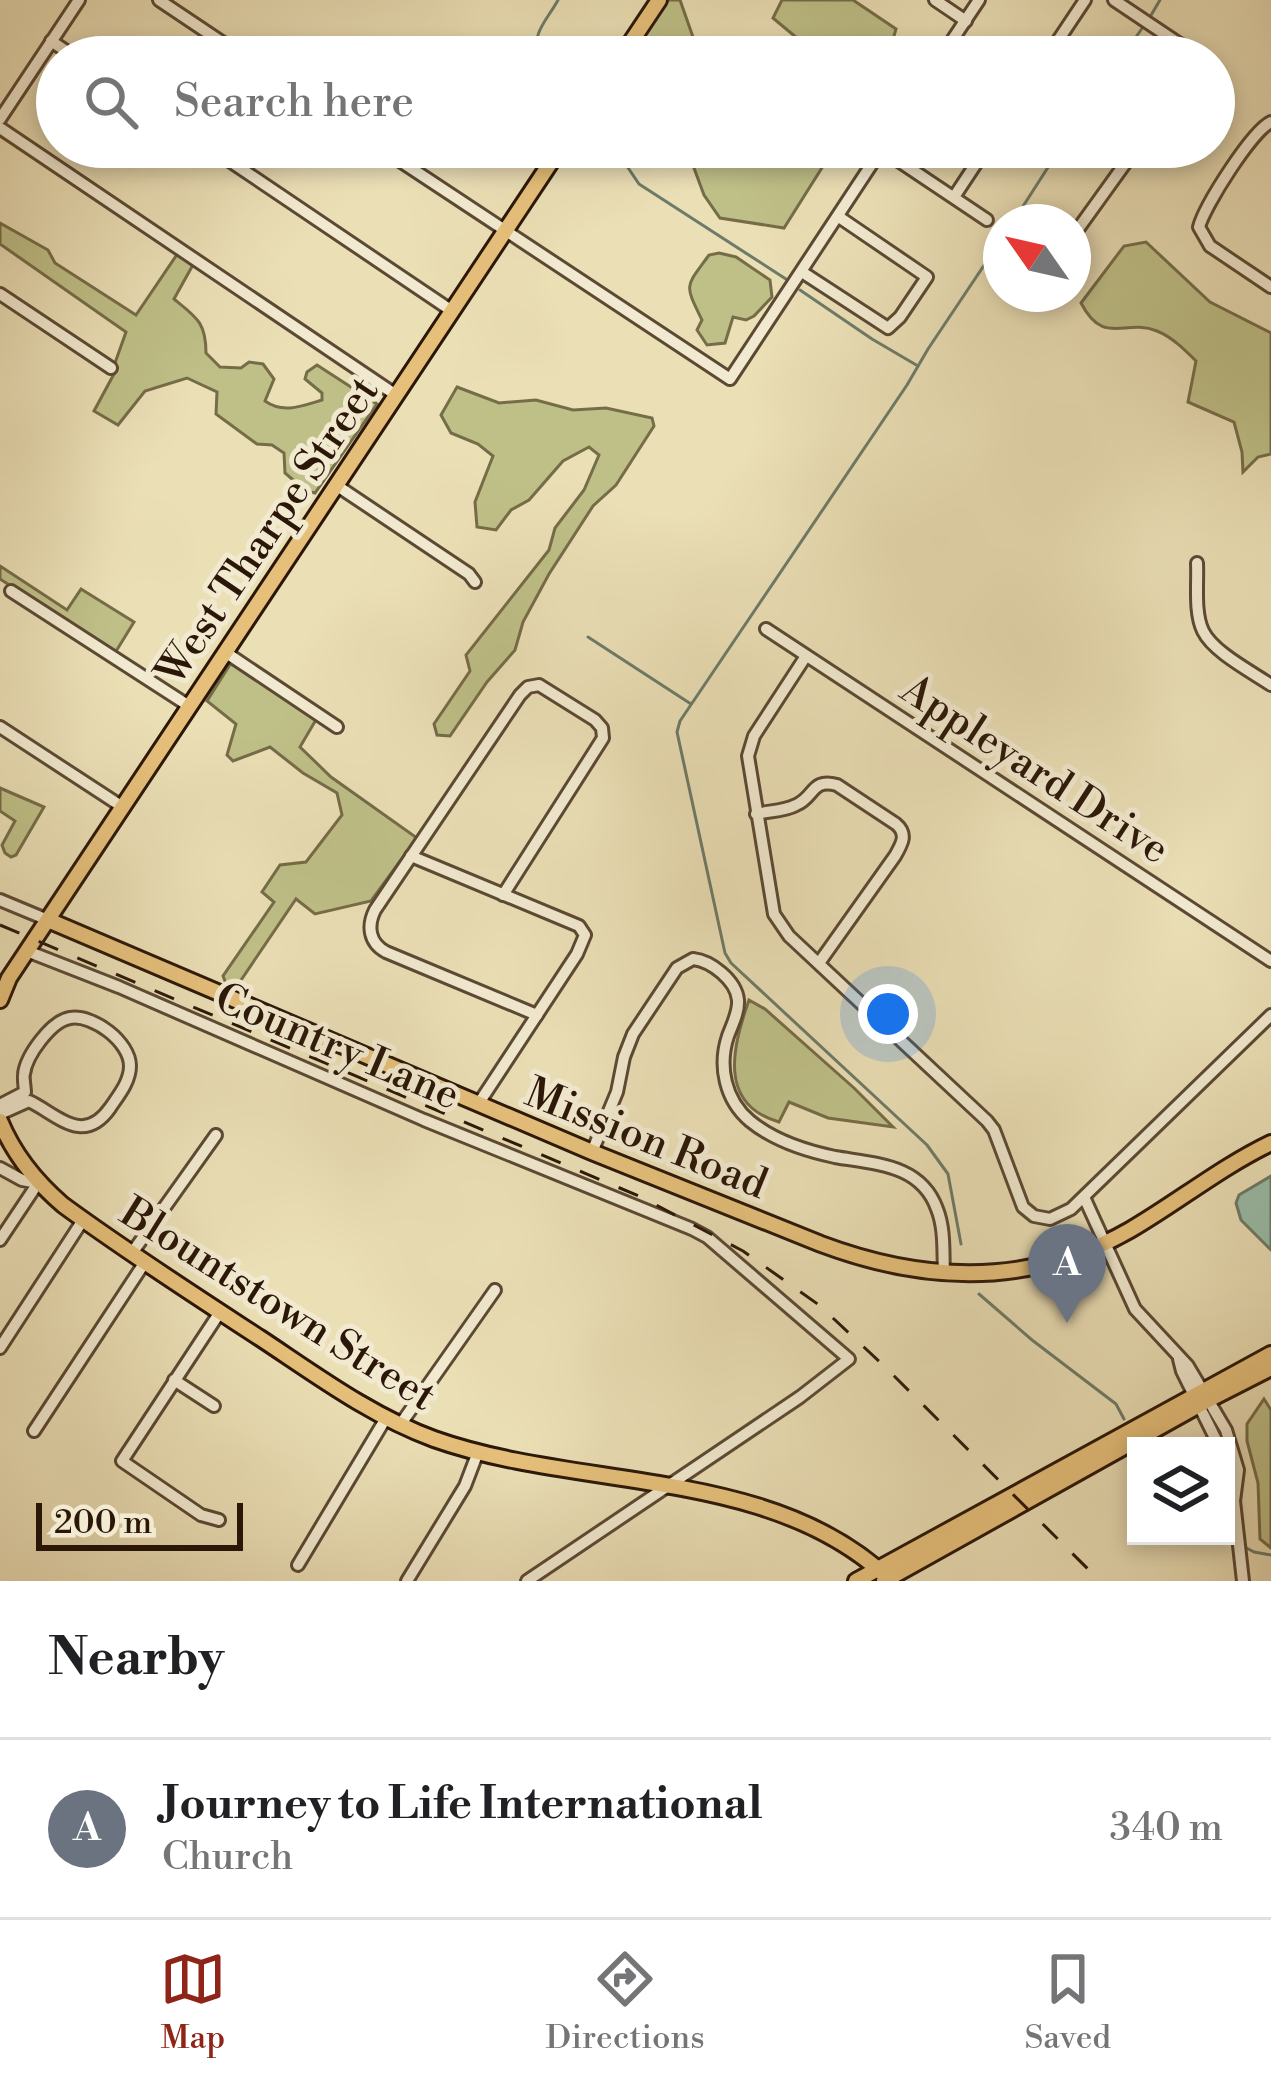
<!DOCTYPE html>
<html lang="en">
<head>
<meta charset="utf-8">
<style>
	:root { --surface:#fff; --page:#f6f6f6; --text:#202124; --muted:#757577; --line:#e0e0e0; --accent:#8f2418 }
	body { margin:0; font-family:"Libre Bodoni",serif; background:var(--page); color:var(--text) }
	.controls { position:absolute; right:36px; bottom:36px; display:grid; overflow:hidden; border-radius:0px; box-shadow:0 6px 18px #0003 }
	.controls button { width:108px; height:108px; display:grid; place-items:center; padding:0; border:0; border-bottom:3px solid var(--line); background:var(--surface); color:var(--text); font:60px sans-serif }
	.compass { position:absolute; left:983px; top:204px; width:108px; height:108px; border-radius:50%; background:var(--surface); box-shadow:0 6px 18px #0003; rotate:304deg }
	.scale { position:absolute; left:36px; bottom:30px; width:207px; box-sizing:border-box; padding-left:12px; border:6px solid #2b1708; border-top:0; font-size:33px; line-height:42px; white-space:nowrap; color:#2b1708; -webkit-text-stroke:9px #f2ead0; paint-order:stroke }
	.you { position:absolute; left:888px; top:1014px; width:42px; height:42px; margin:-30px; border:9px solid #fff; border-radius:50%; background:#1a73e8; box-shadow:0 0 0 18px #1a73e833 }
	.badge { display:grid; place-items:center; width:78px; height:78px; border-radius:50%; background:var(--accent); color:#fff; font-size:39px; font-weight:700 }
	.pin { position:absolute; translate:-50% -99px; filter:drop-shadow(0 3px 6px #0008) }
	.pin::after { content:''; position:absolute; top:63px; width:42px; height:36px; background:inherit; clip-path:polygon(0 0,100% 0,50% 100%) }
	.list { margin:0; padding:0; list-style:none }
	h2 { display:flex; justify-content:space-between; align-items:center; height:156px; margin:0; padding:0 48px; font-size:51px }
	h2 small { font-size:39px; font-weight:400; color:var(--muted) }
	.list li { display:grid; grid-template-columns:78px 1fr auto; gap:36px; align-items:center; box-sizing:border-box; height:180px; padding:0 48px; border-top:3px solid var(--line) }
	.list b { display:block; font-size:45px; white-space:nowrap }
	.list p { margin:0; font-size:39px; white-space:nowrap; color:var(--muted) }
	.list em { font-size:39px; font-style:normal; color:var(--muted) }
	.icon { flex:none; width:66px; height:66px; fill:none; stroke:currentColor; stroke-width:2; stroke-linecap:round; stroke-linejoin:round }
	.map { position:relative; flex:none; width:1271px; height:1581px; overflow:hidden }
	.search { position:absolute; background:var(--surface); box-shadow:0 6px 18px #0003; left:36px; right:36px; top:36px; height:132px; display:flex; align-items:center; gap:30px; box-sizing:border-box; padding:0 42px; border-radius:66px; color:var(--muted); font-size:45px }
	.sheet { height:336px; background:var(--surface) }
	nav { display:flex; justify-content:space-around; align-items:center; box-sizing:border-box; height:168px; border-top:3px solid var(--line); background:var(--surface); font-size:33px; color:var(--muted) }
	nav a { display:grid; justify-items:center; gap:6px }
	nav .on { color:var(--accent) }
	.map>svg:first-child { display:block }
</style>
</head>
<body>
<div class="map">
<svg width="1271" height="1581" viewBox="0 0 1271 1581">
	<rect width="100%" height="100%" fill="#ebdfb6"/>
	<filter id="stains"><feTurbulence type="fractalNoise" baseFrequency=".00167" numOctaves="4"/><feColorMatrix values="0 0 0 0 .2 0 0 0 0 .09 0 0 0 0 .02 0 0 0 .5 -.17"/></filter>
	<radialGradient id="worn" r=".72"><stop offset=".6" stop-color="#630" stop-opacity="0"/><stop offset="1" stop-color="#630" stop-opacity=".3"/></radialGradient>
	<g fill="#bfc088" stroke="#756c48" stroke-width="3">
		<polygon points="665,0 680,0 693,37 679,49 660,42 644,57 627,57"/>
		<polygon points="782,0 853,0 896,29 888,57 827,57 819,53 816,57 799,57 803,43 773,18"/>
		<polygon points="674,147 835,147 784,228 720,218 704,195 691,160"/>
		<path d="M 0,223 L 48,250 L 55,263 L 136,315 L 178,253 L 194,263 L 174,299 C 196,317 206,322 206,353 L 220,367 L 241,368 L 249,362 L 263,364 L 274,379 L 265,401 C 283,414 302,406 322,400 L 322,393 L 305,379 L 307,372 L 317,365 L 377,404 L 315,493 L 306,491 L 285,473 L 284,453 L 272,445 L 257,444 L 216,414 L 217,392 L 187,378 L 145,391 L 118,425 L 94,411 L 115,372 L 115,363 L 126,332 L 0,244 Z"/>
		<path d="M 1146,242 L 1210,302 L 1271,333 L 1271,454 L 1258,457 L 1243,472 L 1242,452 L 1234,422 L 1188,402 L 1196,361 C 1185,350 1172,337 1157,331 C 1124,318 1104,347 1081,303 L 1124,246 Z"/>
		<path d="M 719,253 L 736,257 L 770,280 L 772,297 L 754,316 L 746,320 L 733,317 L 725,343 L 707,345 L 697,330 L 702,320 C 684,283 685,288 709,255 Z"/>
		<polygon points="457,387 499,403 536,400 573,410 606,408 652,418 654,426 616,485 593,506 549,574 523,622 515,650 487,682 450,736 437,735 434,724 470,671 466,655 549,550 555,528 584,490 599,455 589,447 563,461 529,500 511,510 496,530 477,527 475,502 493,456 478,444 451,433 441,415"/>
		<polygon points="0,566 67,610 81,589 134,622 115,653 0,579"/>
		<polygon points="231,663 317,718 300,747 331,777 417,838 371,901 315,914 296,899 237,986 227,986 223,976 274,902 262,892 280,865 306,862 342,815 337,793 303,773 270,747 233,761 227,755 236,724 207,701"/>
		<polygon points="0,788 44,807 16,855 11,857 5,853 2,845 15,821 0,811"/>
		<path d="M 749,1000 L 765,1009 L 854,1088 L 893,1127 L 828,1118 L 789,1102 L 779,1122 C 717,1104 733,1046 749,1000 Z"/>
		<polygon points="1264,1399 1271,1410 1271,1548 1260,1539 1258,1483 1247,1441 1247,1424"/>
	</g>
	<polygon fill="#99bda8" stroke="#6d7b68" stroke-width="3" points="1271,1176 1271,1250 1241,1220 1236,1203 1239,1195"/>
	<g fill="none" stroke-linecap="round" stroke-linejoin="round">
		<g stroke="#6d7b68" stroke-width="3">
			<polyline points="1150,17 1160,0"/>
			<path d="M 540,57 C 529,35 548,19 558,0"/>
			<polyline points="1122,57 1143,27"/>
			<polyline points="614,147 639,184 789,281"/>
			<polyline points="1013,222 1061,147"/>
			<polyline points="800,290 872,339 918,366"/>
			<polyline points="588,637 691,704"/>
			<polyline points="961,1244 948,1174 927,1145 731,963 725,953 677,732 680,721 907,385 928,349 1001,240"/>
			<polyline points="979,1294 1032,1340 1116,1404 1124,1419"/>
			<polyline points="1241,1545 1254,1552 1271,1555"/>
		</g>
		<g stroke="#5b4934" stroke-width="16">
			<g id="minor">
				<polyline points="159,0 244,57"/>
				<polyline points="935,0 966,21"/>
				<polyline points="1114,0 1187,49 1193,57"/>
				<polyline points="51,41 75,57"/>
				<polyline points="941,57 979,0"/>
				<polyline points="1047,57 1085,0"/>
				<polyline points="0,119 79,0"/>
				<path d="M 1271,122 C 1252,131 1205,205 1199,227 L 1210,246 L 1271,287"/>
				<polyline points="0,128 396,395"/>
				<polyline points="209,147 452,311"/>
				<polyline points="379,147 730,379 883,147"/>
				<polyline points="881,149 987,220"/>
				<polyline points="954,197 987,147"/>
				<polyline points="1073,236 1137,147"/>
				<polyline points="802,272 888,328 900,317 927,277 839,217"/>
				<polyline points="0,294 111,368"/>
				<polyline points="1028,302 1033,294"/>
				<polyline points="336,485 469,574 475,582"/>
				<path d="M 1197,563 C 1198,583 1194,613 1203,631 C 1213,652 1252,672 1271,685"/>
				<polyline points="11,591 189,706"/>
				<polyline points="766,629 1271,961"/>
				<polyline points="225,652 337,727"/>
				<polyline points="806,656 754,736 748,756 774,914 789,936 987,1121 994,1130 1023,1207 1034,1216 1050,1219 1071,1209 1271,1015"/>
				<polyline points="0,727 121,806"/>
				<path d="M 756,814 C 768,811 785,811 796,805 C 815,797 811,778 837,785 L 896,824 C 908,834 902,844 895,856 L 819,963"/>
				<polyline points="411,856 579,926 585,935 577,954 479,1103"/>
				<path d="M 503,895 L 603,738 L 602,728 L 595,720 L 539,685 L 528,687 L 520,695 L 375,910 C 367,926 369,943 386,952 L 537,1015"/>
				<polyline points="0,900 48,920"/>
				<polyline points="27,951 119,987 424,1120 692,1229 707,1237 849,1359 800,1397 527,1581"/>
				<path d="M 0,1105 L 25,1092 C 25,1090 23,1076 24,1074 C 26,1056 51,1021 70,1018 C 93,1014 130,1042 130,1066 C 130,1082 118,1096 110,1108 C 83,1146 58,1115 29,1101 L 0,1114"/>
				<path d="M 592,1152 L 617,1092 L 624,1057 L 633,1034 L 677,968 L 693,959 C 711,961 736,980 738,1000 C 739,1012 732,1025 728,1036 C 718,1066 725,1100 750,1121 C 773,1140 806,1151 835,1157 C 875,1164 921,1164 937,1209 C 945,1229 943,1252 944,1274"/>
				<polyline points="0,1168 22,1180 38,1183 0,1240"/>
				<polyline points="1084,1197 1135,1309 1188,1366 1226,1430 1238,1470 1234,1501"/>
				<polyline points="132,1253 216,1135"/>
				<polyline points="0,1348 83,1220"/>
				<polyline points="1179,1359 1182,1371 1219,1446"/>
				<polyline points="174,1380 214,1406"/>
				<polyline points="400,1425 495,1290"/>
				<polyline points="34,1431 145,1262"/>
				<polyline points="1226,1465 1234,1501 1243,1581"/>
				<polyline points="219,1520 201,1515 122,1461 220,1312"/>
				<polyline points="298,1565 386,1418"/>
				<polyline points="407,1581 465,1486 478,1452"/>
			</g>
		</g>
		<g stroke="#2b1708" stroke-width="20">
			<g id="major">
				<polyline points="621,57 659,0"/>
				<path d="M 48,920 L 592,1152 L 821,1244 C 925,1283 1031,1287 1130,1230 C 1178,1202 1221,1167 1271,1143"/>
				<polyline points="0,1000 9,978 561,147"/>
				<path d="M 0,1121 C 14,1155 35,1181 63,1205 C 127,1252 194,1295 260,1338 C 316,1375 371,1416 434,1439 C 580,1491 773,1466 891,1581"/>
				<polyline points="856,1581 1271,1354"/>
				<polyline points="884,1581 1210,1399 1271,1368"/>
			</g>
		</g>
		<use href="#minor" stroke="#f2ead0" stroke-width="10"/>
		<use href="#major" stroke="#e6c07b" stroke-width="14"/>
		<polyline stroke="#2b1708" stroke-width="3" stroke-dasharray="21 21" stroke-linecap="butt" points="0,925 641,1197 743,1251 819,1305 882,1364 1100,1581"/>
	</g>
	<g text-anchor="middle" stroke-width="10" stroke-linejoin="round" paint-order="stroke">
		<g font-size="42" fill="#2b1708" stroke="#f2ead0">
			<text transform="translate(266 530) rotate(-56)" y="15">West Tharpe Street</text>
			<text transform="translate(1036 768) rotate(33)" y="15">Appleyard Drive</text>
			<text transform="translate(338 1045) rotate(23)" y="15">Country Lane</text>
			<text transform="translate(647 1137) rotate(22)" y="15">Mission Road</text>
			<text transform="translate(279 1303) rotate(32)" y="15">Blountstown Street</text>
		</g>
	</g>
	<rect width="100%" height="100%" filter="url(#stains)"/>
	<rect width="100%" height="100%" fill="url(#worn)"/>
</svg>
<div class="controls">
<button><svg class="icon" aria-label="layers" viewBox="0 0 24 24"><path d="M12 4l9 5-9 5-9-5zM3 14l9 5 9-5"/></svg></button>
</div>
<svg class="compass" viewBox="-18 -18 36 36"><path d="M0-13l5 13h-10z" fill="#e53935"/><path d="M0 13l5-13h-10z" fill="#757577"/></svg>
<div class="scale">200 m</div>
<div class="you"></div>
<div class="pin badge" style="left:1067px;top:1323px;background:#6b7280">A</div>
<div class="search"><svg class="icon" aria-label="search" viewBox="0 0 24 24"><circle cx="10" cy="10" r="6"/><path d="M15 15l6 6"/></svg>Search here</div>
</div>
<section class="sheet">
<h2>Nearby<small></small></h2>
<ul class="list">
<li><span class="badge" style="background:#6b7280">A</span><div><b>Journey to Life International</b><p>Church</p></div><em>340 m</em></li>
</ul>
</section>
<nav>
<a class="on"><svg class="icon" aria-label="map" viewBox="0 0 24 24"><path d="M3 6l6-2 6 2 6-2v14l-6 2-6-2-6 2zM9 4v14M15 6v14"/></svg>Map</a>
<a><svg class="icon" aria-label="directions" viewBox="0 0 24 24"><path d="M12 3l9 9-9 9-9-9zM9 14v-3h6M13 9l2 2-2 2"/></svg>Directions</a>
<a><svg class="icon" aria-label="saved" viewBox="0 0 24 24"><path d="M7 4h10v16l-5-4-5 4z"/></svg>Saved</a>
</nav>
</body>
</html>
